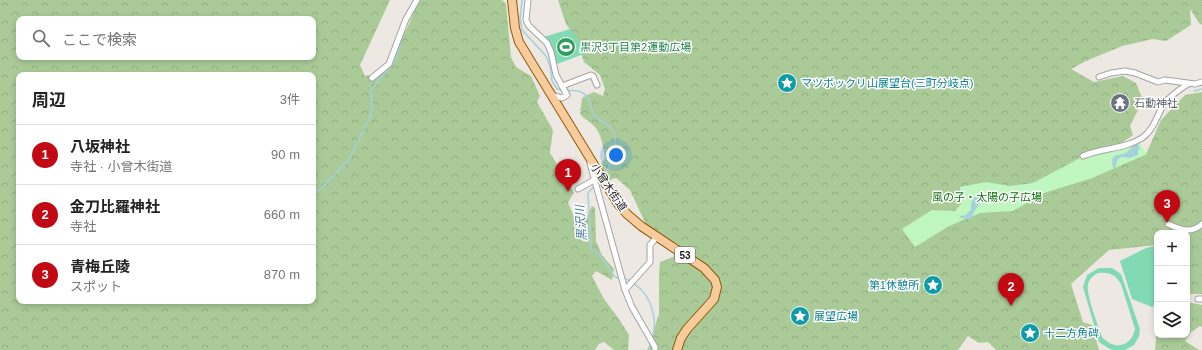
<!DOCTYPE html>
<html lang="ja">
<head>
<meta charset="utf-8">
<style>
	:root { --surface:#fff; --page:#f6f6f6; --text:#222; --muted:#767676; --line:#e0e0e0; --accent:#c10813 }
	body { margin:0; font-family:Arial,"Noto Sans JP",sans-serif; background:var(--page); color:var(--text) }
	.controls { position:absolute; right:12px; bottom:12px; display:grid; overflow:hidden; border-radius:8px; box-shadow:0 2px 6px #0003 }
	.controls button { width:36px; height:36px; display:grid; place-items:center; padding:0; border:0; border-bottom:1px solid var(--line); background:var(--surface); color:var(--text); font:20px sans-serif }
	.you { position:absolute; left:616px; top:155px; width:14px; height:14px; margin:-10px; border:3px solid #fff; border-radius:50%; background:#1a73e8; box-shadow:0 0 0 6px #1a73e833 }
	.badge { display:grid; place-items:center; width:26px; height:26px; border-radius:50%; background:var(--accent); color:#fff; font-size:13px; font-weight:700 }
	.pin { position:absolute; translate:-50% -33px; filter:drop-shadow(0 1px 2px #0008) }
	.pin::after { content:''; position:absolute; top:21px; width:14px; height:12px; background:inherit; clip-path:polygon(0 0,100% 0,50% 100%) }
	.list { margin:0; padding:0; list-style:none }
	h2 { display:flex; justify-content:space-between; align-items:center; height:52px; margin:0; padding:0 16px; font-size:17px }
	h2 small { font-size:13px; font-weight:400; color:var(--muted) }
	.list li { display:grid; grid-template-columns:26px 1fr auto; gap:12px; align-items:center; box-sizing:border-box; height:60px; padding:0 16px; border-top:1px solid var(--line) }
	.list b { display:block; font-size:15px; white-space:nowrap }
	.list p { margin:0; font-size:13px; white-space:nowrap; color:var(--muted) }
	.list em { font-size:13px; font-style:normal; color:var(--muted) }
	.icon { flex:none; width:22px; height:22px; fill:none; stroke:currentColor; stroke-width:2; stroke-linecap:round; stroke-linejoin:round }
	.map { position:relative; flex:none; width:1202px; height:350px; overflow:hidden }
	.search { position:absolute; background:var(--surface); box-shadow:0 2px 6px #0003; left:16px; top:16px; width:300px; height:44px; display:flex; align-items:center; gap:10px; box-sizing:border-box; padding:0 14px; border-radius:8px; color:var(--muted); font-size:15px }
	.panel { position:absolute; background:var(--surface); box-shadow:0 2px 6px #0003; left:16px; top:72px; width:300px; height:232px; border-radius:8px }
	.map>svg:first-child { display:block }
</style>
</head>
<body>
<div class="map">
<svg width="1202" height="350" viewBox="0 0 1202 350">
	<defs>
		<pattern id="forest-crowns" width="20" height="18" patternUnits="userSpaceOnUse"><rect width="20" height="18" fill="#aacb98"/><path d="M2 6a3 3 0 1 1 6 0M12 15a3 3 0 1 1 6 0" fill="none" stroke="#92ae82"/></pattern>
	</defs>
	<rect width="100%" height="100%" fill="#ede9e2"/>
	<g fill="url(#forest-crowns)" fill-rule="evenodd">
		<path d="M 0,0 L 390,0 L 360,65 L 365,76 L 383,73 L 408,26 L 419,0 L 502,0 L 506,4 L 511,57 L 516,67 L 531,76 L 540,96 L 537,102 L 553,130 L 550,153 L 574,192 L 568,203 L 577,223 L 586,218 L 592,206 L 595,208 L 596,241 L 602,255 L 614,269 L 612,280 L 596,271 L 592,276 L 604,299 L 619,319 L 629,335 L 628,350 L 614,350 L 604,342 L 599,344 L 595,350 L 0,350 ZM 19,19 L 313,19 L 313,57 L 19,57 ZM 19,75 L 313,75 L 313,301 L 19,301 Z"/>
		<path d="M 558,0 L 1202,0 L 1202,25 L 1199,23 L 1190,9 L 1191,25 L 1166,41 L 1153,39 L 1122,46 L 1086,61 L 1071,69 L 1094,82 L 1123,76 L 1136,83 L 1143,100 L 1130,126 L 1133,135 L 1115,148 L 1042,189 L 1092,178 L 1147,152 L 1161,120 L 1185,95 L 1202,92 L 1202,294 L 1189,294 L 1187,290 L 1187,233 L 1157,233 L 1157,245 L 1109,250 L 1071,284 L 1083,322 L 1092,325 L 1099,350 L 996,350 L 988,342 L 979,343 L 968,336 L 958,350 L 647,350 L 653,342 L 653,332 L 659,314 L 659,273 L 660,262 L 673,257 L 679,245 L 648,229 L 630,190 L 616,178 L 607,181 L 599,167 L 605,158 C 603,147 602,135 595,127 C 591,122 584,119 580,114 L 582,98 L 594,92 L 603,96 L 605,89 L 600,75 L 584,62 L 575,36 L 566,24 Z"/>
		<polygon points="1187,302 1202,305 1202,327 1200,326 1191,332 1185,341 1199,350 1155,350 1157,328 1157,335 1187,335"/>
	</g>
	<polygon fill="#c0f7c1" points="1136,137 1147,154 1092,178 1044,193 1013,211 980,213 949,226 915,247 902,229 932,210 955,211 961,204 960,187 986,182 1010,186 1033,183 1080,158 1115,149"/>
	<g fill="#82dab3" fill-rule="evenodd">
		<polygon points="570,29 578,39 584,54 557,64 553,51 544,37"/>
		<polygon points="1155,246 1157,248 1157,303 1152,307 1132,299 1120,261 1146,248"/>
		<path d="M 1099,268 L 1112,268 L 1121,274 L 1140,329 L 1139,336 L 1134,345 L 1125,350 L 1113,350 L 1108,348 L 1099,342 L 1083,287 L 1087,275 ZM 1098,273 C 1109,272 1115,274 1121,284 L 1135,329 C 1131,348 1113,350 1102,337 C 1098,325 1086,295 1088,284 C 1089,279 1094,275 1098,273 Z"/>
	</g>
	<g fill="#a4d1da">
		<polygon points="1138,144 1140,149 1138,150 1138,155 1130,158 1121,157 1118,159 1115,168 1113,169 1112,160 1114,156 1126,153 1134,145"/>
		<path d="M 976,195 L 984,195 L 984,200 L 980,202 C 978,207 973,212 971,219 L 960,218 L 960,216 L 966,215 L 971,209 L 971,203 Z"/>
	</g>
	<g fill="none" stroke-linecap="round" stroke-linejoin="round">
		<g stroke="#a4d1da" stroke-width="1.5">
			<polyline points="522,0 520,19 522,30 546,56 550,66 552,81 557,89 562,90"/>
			<polyline points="406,25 414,10"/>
			<path d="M 566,90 C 571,91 577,90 581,92 C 590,95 590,109 595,116 C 600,121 605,122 610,127 C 622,136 610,166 604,177"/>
			<polyline points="1194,91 1202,89"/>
			<polyline points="600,180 588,193 591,249 600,255 614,276 620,279"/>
			<polyline points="313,196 348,161 370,117 372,105 371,90 395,61 404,32"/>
			<path d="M 624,279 C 630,279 633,283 637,286 C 652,297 658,322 652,339"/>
			<polyline points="648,350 651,342"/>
		</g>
		<g stroke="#a3a3a3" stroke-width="7">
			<g id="minor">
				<polyline points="528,0 526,20 529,26 547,43 551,52 556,75 567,95 562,98 551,95"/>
				<polyline points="1099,77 1111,73 1125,71 1135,73 1158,82 1165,80 1195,84 1202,82"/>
				<polyline points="372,78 389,64 406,19 417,0"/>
				<polyline points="562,86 591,75 593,76 597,85"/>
				<path d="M 1083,156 C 1102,148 1125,149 1142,138 C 1154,130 1157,115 1164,104 C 1170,96 1180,89 1188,84"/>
				<polyline points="590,163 625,290 632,307 655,347 655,350"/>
				<polyline points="578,189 594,180"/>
				<path d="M 1168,224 C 1181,230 1191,234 1202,224"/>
				<polyline points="625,290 650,262 650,245 657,237"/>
				<polyline points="1198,299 1202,299"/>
			</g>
		</g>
		<g stroke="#8f5906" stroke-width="10">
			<polyline id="primary" points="512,0 515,28 519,42 618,204 627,214 641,226 704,268 715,280 717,287 714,299 687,329 681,338 677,350"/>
		</g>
		<use href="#minor" stroke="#fff" stroke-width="5"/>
		<use href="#primary" stroke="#f8cb9d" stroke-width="8"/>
	</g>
	<defs>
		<g id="stadium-disc" transform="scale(1)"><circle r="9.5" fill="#2e9e5b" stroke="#fff"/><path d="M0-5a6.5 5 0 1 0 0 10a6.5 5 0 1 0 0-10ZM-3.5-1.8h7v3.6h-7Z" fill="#fff"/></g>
		<g id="sight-disc" transform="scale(1)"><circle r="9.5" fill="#0f9aa8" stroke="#fff"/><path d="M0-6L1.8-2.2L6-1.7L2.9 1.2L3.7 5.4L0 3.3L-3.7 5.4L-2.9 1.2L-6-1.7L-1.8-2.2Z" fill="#fff"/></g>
		<g id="temple-disc" transform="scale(1)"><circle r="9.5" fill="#6b7280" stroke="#fff"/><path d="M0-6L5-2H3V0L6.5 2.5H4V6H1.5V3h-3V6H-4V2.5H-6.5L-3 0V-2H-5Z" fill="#fff"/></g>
	</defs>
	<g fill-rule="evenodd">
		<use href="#stadium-disc" x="566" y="47"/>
		<use href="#sight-disc" x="787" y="83"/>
		<use href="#temple-disc" x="1120" y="103"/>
		<use href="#sight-disc" x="933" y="285"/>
		<use href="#sight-disc" x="800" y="316"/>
		<use href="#sight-disc" x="1030" y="333"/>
	</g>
	<g text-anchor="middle" stroke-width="3" stroke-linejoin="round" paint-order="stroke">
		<rect fill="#fff" stroke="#606060" stroke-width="1" x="675" y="247" width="20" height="16" rx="3"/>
		<g font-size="10" font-weight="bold" fill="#1c1c1c">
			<text x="685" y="259">53</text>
		</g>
		<g font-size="11" fill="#27864d" stroke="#fff" text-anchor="start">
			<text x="580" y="51">黒沢3丁目第2運動広場</text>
		</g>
		<g font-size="11" fill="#0d838f" stroke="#fff" text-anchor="start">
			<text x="801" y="87">マツボックリ山展望台(三町分岐点)</text>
			<text x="919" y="289" text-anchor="end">第1休憩所</text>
			<text x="814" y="320">展望広場</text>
			<text x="1044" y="337">十二方角碑</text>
		</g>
		<g font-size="11" fill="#5b616d" stroke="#fff" text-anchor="start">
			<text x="1134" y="107">石動神社</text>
		</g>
		<g font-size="11" fill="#1c1c1c" stroke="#fff">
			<text transform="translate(609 187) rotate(56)" y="4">小曾木街道</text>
		</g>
		<g font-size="11" fill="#0f7512" stroke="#fff">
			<text x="987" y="201">風の子・太陽の子広場</text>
		</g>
		<g font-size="12" font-style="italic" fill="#4a7aa0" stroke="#fff">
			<text transform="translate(581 223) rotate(-94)" y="4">黒沢川</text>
		</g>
	</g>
</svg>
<div class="controls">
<button>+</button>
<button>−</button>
<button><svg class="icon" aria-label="layers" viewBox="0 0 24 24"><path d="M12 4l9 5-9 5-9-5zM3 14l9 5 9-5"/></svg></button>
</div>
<div class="you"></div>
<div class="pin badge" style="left:568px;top:192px">1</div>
<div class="pin badge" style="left:1011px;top:306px">2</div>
<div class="pin badge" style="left:1167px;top:223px">3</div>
<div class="search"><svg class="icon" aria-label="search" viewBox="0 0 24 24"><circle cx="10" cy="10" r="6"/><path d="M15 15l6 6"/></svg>ここで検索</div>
<section class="panel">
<h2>周辺<small>3件</small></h2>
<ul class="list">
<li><span class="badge">1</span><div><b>八坂神社</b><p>寺社 · 小曾木街道</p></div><em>90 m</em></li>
<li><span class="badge">2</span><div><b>金刀比羅神社</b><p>寺社</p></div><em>660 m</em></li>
<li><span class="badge">3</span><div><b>青梅丘陵</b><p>スポット</p></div><em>870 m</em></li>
</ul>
</section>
</div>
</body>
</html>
